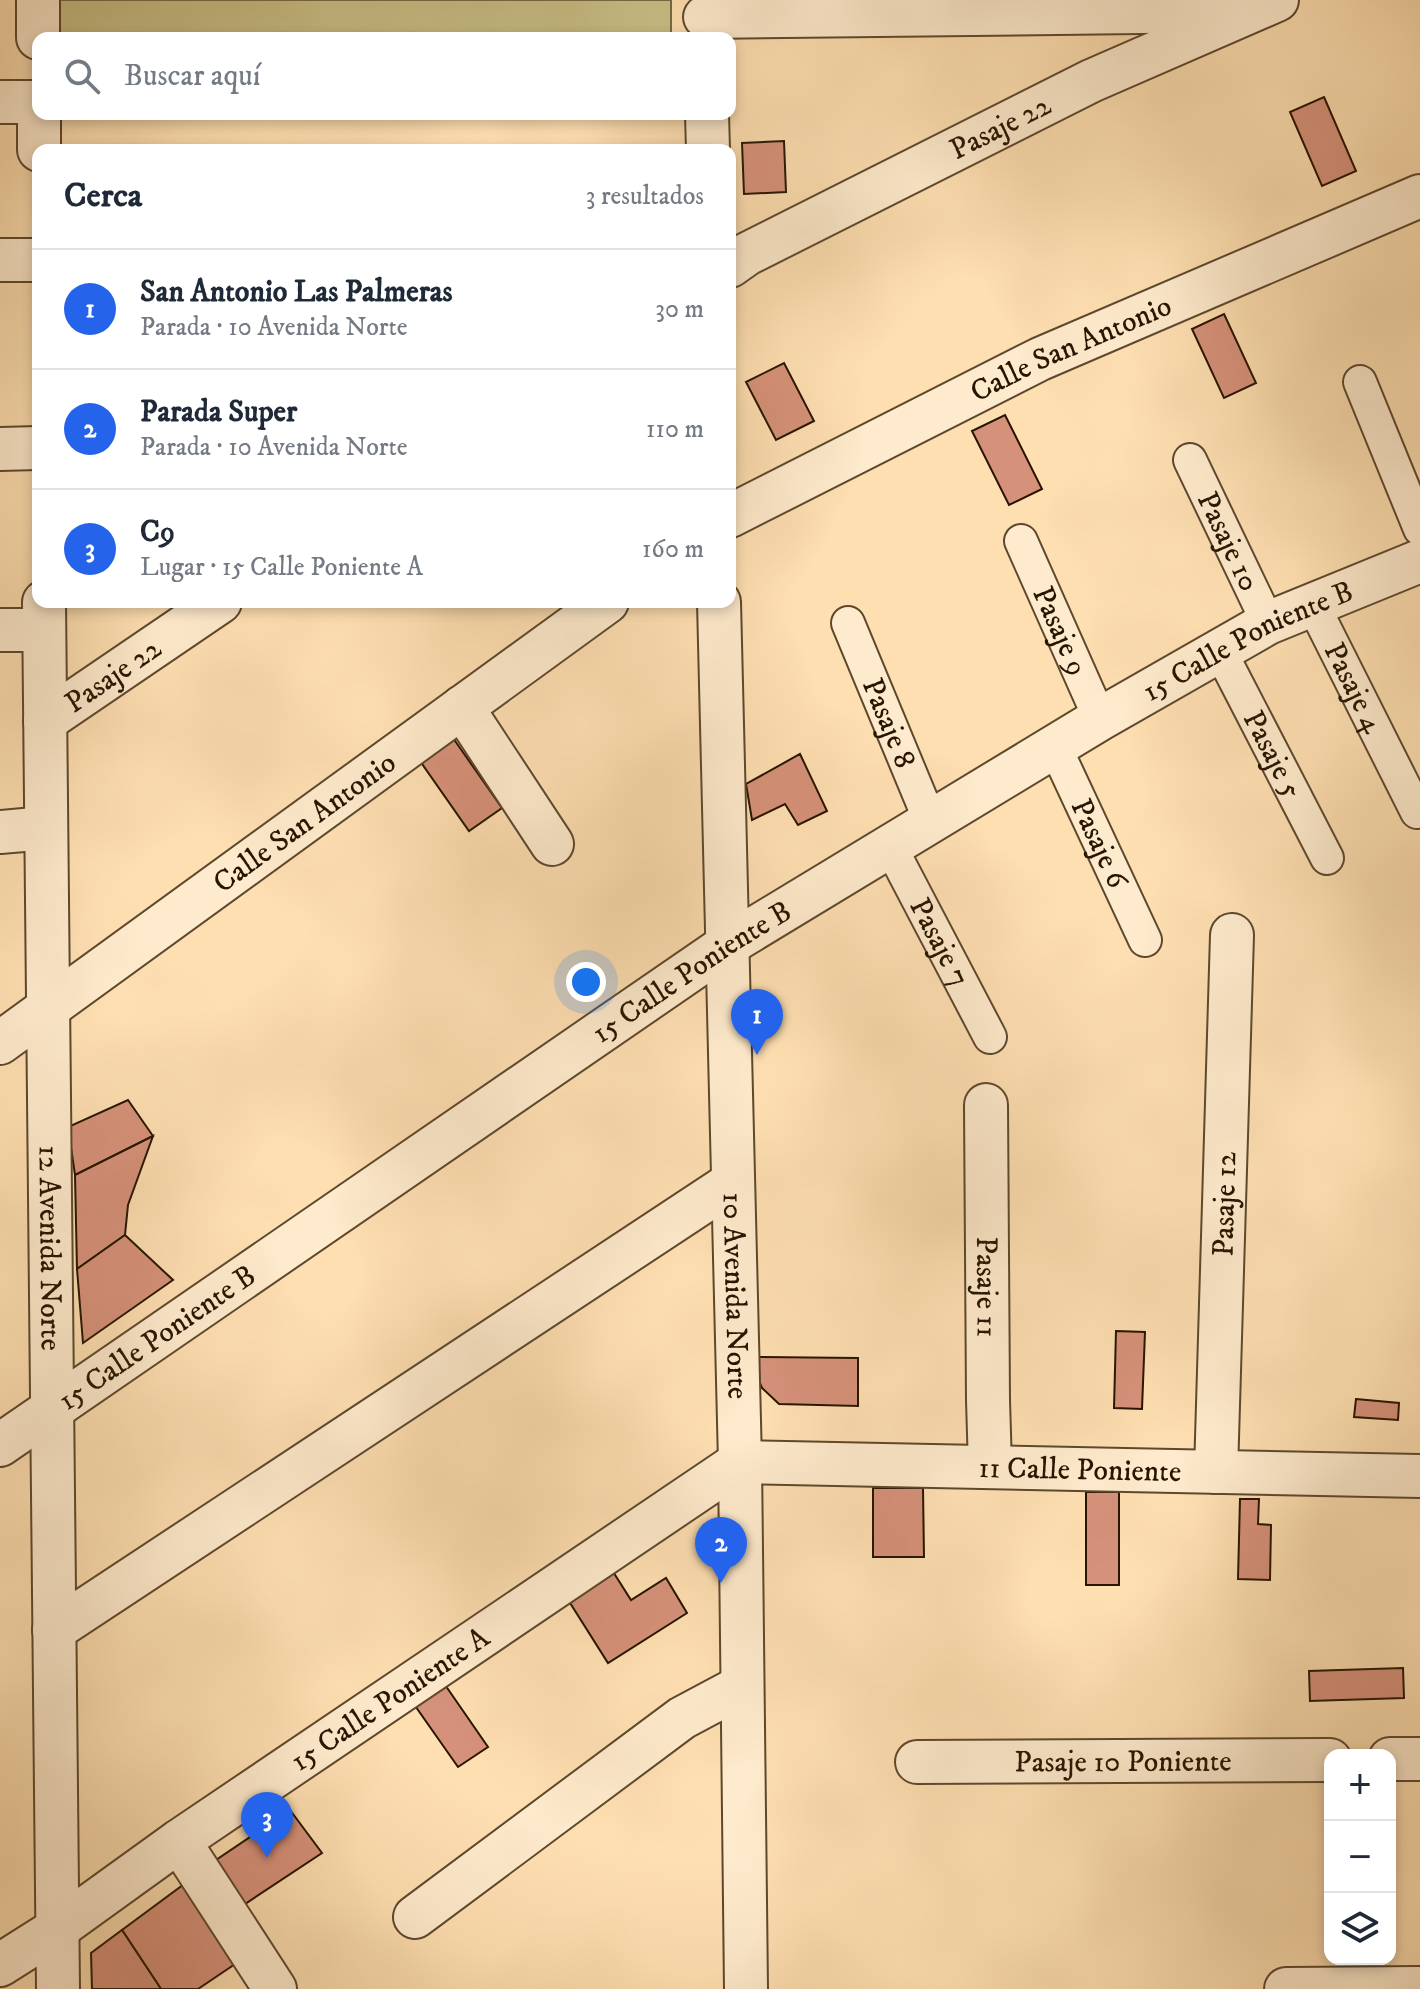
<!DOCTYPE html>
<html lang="es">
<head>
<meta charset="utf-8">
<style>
	:root { --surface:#fff; --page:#f2f2f3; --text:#1f2937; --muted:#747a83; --line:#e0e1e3; --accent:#2563eb }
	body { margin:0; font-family:"IM FELL DW Pica",serif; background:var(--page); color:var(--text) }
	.controls { position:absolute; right:24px; bottom:24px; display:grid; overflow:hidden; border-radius:16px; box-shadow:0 4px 12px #0003 }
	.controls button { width:72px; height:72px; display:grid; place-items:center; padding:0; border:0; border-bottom:2px solid var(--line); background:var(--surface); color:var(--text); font:40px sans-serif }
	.you { position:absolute; left:586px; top:982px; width:28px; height:28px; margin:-20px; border:6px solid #fff; border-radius:50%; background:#1a73e8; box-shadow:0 0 0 12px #1a73e833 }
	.badge { display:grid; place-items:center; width:52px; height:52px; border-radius:50%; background:var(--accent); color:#fff; font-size:26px; font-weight:700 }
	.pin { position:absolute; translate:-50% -66px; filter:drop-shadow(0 2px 4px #0008) }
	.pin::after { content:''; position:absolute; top:42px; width:28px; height:24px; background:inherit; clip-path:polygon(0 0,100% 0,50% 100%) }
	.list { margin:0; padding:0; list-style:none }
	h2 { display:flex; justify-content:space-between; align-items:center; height:104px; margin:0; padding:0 32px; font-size:34px }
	h2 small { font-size:26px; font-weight:400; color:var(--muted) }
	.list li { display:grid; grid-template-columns:52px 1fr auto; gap:24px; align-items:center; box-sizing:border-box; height:120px; padding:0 32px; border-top:2px solid var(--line) }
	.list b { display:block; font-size:30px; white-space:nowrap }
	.list p { margin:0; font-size:26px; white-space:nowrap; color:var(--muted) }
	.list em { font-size:26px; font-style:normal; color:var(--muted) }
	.icon { flex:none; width:44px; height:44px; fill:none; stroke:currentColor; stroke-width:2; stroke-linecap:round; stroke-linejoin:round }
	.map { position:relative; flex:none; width:1420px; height:1989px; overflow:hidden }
	.search { position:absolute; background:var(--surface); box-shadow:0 4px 12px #0003; left:32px; top:32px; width:704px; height:88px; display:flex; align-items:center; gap:20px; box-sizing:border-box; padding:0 28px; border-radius:16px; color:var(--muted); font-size:30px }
	.panel { position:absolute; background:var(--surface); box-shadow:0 4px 12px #0003; left:32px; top:144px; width:704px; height:464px; border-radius:16px }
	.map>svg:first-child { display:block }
</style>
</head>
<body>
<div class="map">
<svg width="1420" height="1989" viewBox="0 0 1420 1989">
	<rect width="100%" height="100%" fill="#fedfb1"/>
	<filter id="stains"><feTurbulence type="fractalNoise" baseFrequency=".0025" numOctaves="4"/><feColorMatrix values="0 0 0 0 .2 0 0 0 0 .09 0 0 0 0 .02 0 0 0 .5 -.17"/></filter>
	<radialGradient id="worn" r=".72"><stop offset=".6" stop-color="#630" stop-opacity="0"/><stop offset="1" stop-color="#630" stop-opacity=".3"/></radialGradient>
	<g fill="#c8bf86" stroke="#786a44" stroke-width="2">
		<polygon points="56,0 671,0 671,38 57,38"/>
		<polygon points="58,114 418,114 58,118"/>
	</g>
	<g fill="#d6917a" stroke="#271501" stroke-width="2">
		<polygon points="1324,97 1356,171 1322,186 1290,112"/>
		<polygon points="784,141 786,192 744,194 742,143"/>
		<polygon points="1224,314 1256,383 1224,398 1192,329"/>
		<polygon points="784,363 814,421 776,440 746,382"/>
		<polygon points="1005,415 1042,489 1009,505 972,431"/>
		<polygon points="453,738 502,808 469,831 420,761"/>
		<polygon points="800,754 827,811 798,825 785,804 752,820 746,784"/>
		<polygon points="128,1100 153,1136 75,1175 68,1127"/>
		<polygon points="153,1136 128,1205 125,1235 77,1269 75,1175"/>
		<polygon points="125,1235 173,1280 83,1343 77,1269"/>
		<polygon points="1116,1331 1145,1332 1142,1409 1114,1408"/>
		<polygon points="754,1357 858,1358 858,1406 779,1404 762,1388 754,1369"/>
		<polygon points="1356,1399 1399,1403 1398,1420 1354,1417"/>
		<polygon points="873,1488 923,1488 924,1557 873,1557"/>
		<rect x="1086" y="1492" width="33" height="93"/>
		<polygon points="1240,1499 1259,1499 1258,1524 1271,1525 1270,1580 1238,1579"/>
		<polygon points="605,1559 631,1600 666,1578 687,1613 608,1663 560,1587"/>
		<polygon points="1403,1668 1404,1698 1310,1701 1309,1671"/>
		<polygon points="441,1679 488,1747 458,1767 411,1700"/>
		<polygon points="290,1810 322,1853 242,1906 213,1862"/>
		<polygon points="191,1879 244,1958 198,1989 161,1989 122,1930"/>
		<polygon points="122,1930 161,1989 92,1989 91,1953"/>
	</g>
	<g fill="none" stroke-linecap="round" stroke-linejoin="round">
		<g stroke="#5d482d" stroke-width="36">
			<g id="pedestrian">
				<polyline points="1360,382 1420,529"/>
				<path id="s1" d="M 1190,460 L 1268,623"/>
				<path id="s2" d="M 1021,541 L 1100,719"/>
				<path id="s3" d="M 1313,605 L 1417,812"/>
				<path id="s4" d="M 848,623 L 931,823"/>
				<path id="s5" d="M 1220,651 L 1327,858"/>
				<path id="s6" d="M 1055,747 L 1145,940"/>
				<path id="s7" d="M 891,848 L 990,1037"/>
			</g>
		</g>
		<g stroke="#5d482d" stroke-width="46">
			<g id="minor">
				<polyline points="38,0 38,38"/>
				<polyline points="705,17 1225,11 1235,15"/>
				<polyline points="0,102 38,102"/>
				<polyline points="39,114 39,150"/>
				<polyline points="707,114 708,150"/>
				<polyline points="0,260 38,260"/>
				<path id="s8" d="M 730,266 L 747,254 L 1091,81 L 1277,0"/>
				<polyline points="0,449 38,448"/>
				<path id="s9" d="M 730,516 L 1040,359 L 1420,196"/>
				<path id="s10" d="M 44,602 L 58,1989"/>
				<path id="s11" d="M 719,602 L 740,1462 L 746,1989"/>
				<polyline points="0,630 44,630"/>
				<polyline points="462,707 552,844"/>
				<path id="s12" d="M 45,721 L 220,602"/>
				<polyline points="0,832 46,828"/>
				<path id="s13" d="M 0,1043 L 607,602"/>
				<path id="s14" d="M 986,1105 L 988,1400 L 990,1467"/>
				<path id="s15" d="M 0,1445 L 727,945 L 1100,719 L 1268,623 L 1420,561"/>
				<path id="s16" d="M 740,1462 L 1420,1476"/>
				<path id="s17" d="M 1216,1472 L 1232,935"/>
				<polyline points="54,1630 733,1182"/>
				<polyline points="1390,1759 1420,1759"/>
				<path id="s18" d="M 917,1762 L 1330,1760"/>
				<polyline points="179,1841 275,1989"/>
				<polyline points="415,1917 682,1718 742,1686"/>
				<path id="s19" d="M 0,1965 L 57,1929 L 179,1841 L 740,1462"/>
				<polyline points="1286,1989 1420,1988"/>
			</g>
		</g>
		<use href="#pedestrian" stroke="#feeacc" stroke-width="32"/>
		<use href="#minor" stroke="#feeacc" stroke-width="42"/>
	</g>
	<g text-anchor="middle" stroke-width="7" stroke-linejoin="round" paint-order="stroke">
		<g font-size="30" fill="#271501" stroke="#feeacc">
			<text dy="10" stroke="none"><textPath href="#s8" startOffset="304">Pasaje 22</textPath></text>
			<text dy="10" stroke="none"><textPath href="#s9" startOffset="380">Calle San Antonio</textPath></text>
			<text dy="10" stroke="none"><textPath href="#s1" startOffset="90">Pasaje 10</textPath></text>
			<text dy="10" stroke="none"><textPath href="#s2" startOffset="98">Pasaje 9</textPath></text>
			<text dy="10" stroke="none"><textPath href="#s15" startOffset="1486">15 Calle Poniente B</textPath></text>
			<text dy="10" stroke="none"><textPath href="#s12" startOffset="82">Pasaje 22</textPath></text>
			<text dy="10" stroke="none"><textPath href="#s3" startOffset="92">Pasaje 4</textPath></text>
			<text dy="10" stroke="none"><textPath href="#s4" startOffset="108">Pasaje 8</textPath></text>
			<text dy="10" stroke="none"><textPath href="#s5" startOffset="116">Pasaje 5</textPath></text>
			<text dy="10" stroke="none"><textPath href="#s13" startOffset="376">Calle San Antonio</textPath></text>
			<text dy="10" stroke="none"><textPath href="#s6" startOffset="106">Pasaje 6</textPath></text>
			<text dy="10" stroke="none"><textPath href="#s7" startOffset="106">Pasaje 7</textPath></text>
			<text dy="10" stroke="none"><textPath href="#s15" startOffset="838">15 Calle Poniente B</textPath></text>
			<text dy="10" stroke="none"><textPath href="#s17" startOffset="268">Pasaje 12</textPath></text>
			<text dy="10" stroke="none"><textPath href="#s10" startOffset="646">12 Avenida Norte</textPath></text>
			<text dy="10" stroke="none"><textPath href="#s14" startOffset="182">Pasaje 11</textPath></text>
			<text dy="10" stroke="none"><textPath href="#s11" startOffset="694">10 Avenida Norte</textPath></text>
			<text dy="10" stroke="none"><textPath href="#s15" startOffset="190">15 Calle Poniente B</textPath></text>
			<text dy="10" stroke="none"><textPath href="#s16" startOffset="340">11 Calle Poniente</textPath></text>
			<text dy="10" stroke="none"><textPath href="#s19" startOffset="472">15 Calle Poniente A</textPath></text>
			<text dy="10" stroke="none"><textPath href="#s18" startOffset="206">Pasaje 10 Poniente</textPath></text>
		</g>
	</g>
	<rect width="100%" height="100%" filter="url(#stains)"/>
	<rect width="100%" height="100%" fill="url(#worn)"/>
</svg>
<div class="controls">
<button>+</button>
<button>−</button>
<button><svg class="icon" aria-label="layers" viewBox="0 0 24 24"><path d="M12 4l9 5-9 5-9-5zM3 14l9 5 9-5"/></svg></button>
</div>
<div class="you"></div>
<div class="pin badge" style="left:757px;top:1055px">1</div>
<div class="pin badge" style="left:721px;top:1583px">2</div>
<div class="pin badge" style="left:267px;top:1858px">3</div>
<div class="search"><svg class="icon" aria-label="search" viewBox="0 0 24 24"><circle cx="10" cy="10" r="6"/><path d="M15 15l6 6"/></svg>Buscar aquí</div>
<section class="panel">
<h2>Cerca<small>3 resultados</small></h2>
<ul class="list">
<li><span class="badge">1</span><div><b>San Antonio Las Palmeras</b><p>Parada · 10 Avenida Norte</p></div><em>30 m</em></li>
<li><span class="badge">2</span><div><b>Parada Super</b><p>Parada · 10 Avenida Norte</p></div><em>110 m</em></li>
<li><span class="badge">3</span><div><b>C9</b><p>Lugar · 15 Calle Poniente A</p></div><em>160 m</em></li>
</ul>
</section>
</div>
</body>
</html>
